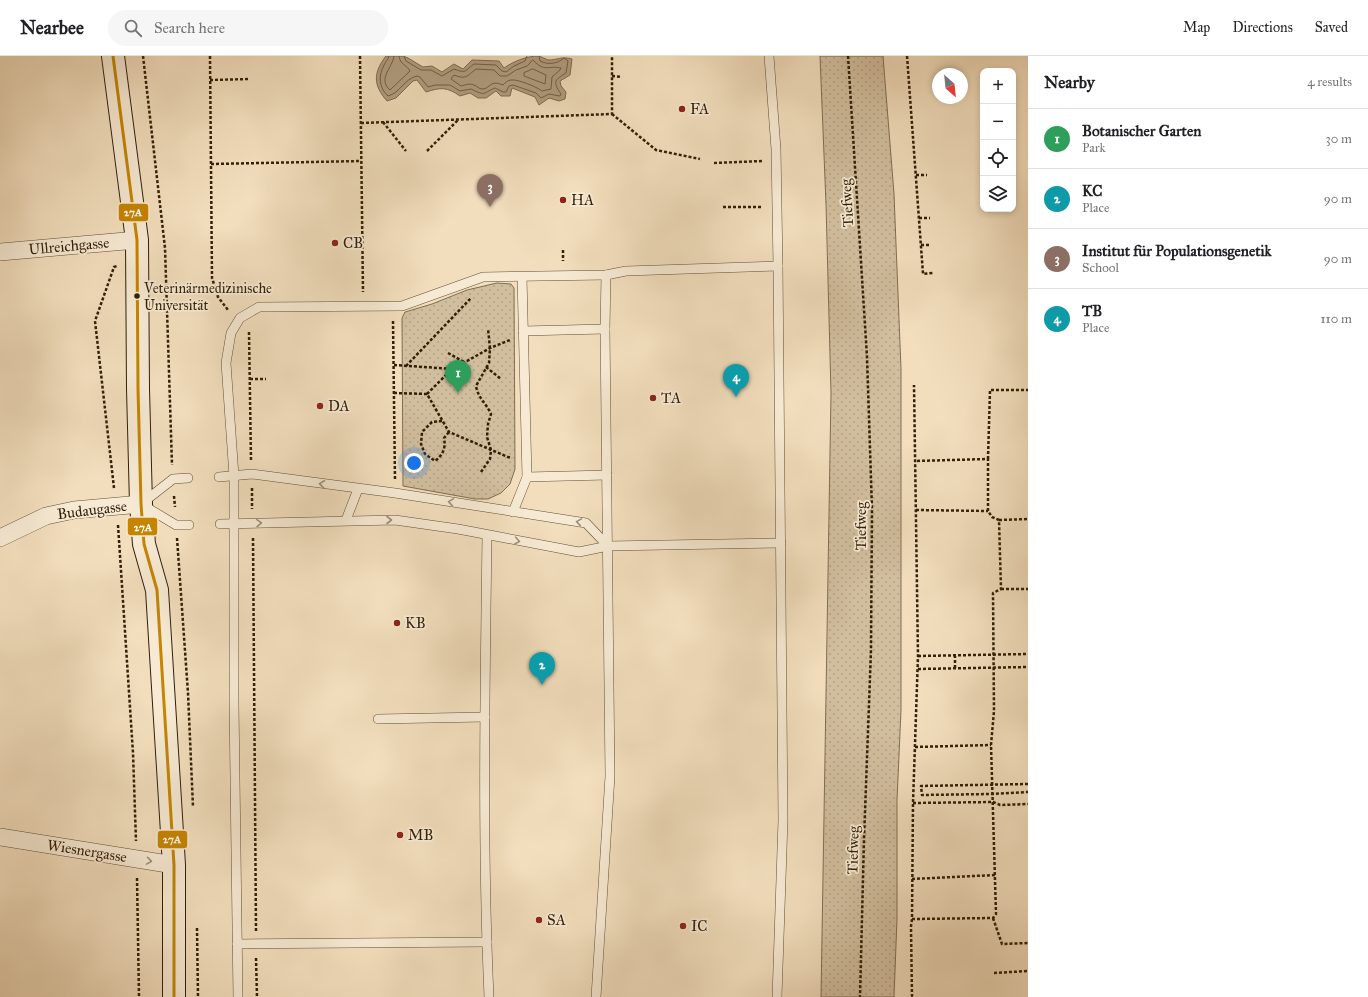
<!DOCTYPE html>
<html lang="en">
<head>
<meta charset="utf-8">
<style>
	:root { --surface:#fff; --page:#f6f6f6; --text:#202124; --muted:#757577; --line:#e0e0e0; --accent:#1a73e8 }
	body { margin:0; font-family:"IM FELL Great Primer",serif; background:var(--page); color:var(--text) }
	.controls { position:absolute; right:12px; top:12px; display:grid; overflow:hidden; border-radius:8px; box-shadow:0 2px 6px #0003 }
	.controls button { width:36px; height:36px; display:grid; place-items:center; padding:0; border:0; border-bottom:1px solid var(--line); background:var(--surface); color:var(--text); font:20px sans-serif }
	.compass { position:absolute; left:932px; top:12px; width:36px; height:36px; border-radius:50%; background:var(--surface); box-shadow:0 2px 6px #0003; rotate:153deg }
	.you { position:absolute; left:414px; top:407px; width:14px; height:14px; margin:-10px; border:3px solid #fff; border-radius:50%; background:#1a73e8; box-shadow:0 0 0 6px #1a73e833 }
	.badge { display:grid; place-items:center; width:26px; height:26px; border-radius:50%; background:var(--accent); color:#fff; font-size:13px; font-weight:700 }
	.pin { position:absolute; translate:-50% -33px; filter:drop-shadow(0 1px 2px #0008) }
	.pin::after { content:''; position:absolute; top:21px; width:14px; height:12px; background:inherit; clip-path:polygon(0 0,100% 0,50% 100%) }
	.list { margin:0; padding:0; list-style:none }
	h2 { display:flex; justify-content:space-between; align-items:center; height:52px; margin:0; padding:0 16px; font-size:17px }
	h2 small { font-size:13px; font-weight:400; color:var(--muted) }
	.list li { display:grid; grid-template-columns:26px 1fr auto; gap:12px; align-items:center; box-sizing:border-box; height:60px; padding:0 16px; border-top:1px solid var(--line) }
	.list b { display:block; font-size:15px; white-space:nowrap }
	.list p { margin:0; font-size:13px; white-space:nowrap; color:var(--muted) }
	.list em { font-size:13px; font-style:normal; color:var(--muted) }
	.icon { flex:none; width:22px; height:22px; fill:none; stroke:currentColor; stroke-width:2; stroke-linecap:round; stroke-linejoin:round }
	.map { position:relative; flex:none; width:1028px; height:941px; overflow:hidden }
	header { display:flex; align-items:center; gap:24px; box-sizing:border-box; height:56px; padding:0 20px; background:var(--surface); border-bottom:1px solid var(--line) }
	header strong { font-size:19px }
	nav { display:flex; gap:22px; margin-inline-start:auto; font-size:14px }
	.search { width:280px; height:36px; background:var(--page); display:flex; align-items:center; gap:10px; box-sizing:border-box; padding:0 14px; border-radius:22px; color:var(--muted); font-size:15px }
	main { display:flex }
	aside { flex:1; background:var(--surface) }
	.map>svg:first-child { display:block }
</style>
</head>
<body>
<header>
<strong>Nearbee</strong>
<div class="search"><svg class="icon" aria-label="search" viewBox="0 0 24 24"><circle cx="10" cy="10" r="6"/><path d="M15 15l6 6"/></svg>Search here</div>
<nav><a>Map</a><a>Directions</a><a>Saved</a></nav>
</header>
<main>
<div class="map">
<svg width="1028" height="941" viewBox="0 0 1028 941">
	<defs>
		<pattern id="grass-dots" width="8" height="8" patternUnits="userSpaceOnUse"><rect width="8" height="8" fill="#d1be9e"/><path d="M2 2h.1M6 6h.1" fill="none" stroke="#b4a387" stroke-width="1.8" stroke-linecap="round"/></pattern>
	</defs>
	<rect width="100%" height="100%" fill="#f2debd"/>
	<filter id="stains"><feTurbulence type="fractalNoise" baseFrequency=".005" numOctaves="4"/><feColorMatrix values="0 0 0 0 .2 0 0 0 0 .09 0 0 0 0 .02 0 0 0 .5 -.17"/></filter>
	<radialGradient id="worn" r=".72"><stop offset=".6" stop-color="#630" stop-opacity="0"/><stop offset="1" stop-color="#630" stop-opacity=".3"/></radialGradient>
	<g fill="url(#grass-dots)" stroke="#806e52">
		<polygon points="820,0 883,0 894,138 901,313 901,654 897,744 897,863 894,941 821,941 831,337 826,148"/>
		<polygon points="497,227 511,228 514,232 515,413 510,428 501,437 488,443 475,443 403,430 402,262 405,256 432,248 467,234"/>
	</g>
	<path fill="#b09d7f" stroke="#7d6b4f" d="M 386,0 L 403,0 L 408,2 L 423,11 L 432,10 L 442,16 L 454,8 L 463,13 L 472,4 L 499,5 L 504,12 C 514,5 527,0 539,0 C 542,1 545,3 548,4 C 558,4 561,0 572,3 L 570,19 L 560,25 L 561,30 L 566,36 L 565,43 L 559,45 L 549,42 L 539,49 L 535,41 L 512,32 L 510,40 L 501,40 L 496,35 L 486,42 L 478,42 L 470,37 L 460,40 C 447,31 441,31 426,36 L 417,24 L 413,25 L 396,42 L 387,45 C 373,29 373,17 386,0 Z"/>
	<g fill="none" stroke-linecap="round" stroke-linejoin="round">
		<g stroke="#705e43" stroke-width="1">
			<path d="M 389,0 C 388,4 386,5 384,9 C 378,20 379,32 388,40 C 400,37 404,23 417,20 L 420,21 L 428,31 L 435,29 L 450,29 L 460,35 L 471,33 C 486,40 481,38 495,32 L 503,36 L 506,36 L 509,30 L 513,29 L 536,37 L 541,42 L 549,38 L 560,40 L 561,38 C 552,25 555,24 566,17 L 568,5 L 564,2 C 557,8 548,9 540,5 L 539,0"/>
			<path d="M 394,0 C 393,11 377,23 390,34 L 410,15 C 407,9 400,9 399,0"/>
			<path d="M 404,0 L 406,5 L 421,14 L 431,14 L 442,20 L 454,13 C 467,18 464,15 474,8 L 496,9 L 502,15 L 506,16 L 514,10 L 525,5 L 527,0"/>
			<path d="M 533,4 C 545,17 548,9 561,12 L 560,14 L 552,21 L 551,33 L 542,35 C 537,31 518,23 511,24 C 508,24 505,27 503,29 C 489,23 491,33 482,33 C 479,33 477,30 474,29 C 469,27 465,29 461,30 L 451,23 L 454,19 C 466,24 467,20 476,13 L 494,14 L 500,20 L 507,20 L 516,14 L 527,10 Z"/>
			<polygon points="533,13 546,19 545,28 524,20 524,17"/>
		</g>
		<g stroke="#604f34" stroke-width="10">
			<g id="lane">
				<polyline points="769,0 776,93 778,210 783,764 777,941"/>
				<polyline points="523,275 605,273"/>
				<polyline points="219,421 252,418 395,437 586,467 608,490"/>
				<polyline points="527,421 607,419"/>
				<polyline points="188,422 173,423 141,448 176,469 189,469"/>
				<polyline points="513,456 527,421 522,221"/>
				<polyline points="346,464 358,433"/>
				<polyline points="220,468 395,464 458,473 579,496 608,490 781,487"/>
				<path d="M 487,480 C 485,633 482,787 489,941"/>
				<polyline points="378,663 485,661"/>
				<polyline points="237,888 487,886"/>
				<polyline points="238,941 234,649 234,420 226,307 231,277 240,262 259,251 402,250 483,221 606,219 626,215 778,210"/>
				<polyline points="596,941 610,720 605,273 606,219"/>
			</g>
		</g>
		<g stroke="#604f34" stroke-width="18">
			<g id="street">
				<polyline points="0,196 137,184"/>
				<polyline points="0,482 46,460 74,454 141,448"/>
				<polyline points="0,781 174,809"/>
			</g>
		</g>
		<g stroke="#301f07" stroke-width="24">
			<polyline id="secondary" points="113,0 137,184 138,333 141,448 144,488 157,534 174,809 174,941"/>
		</g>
		<g stroke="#301f07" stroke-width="2.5" stroke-dasharray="3 2" stroke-linecap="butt">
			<polyline points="143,0 165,192 172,409"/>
			<polyline points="210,0 212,222 218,241 228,254"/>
			<polyline points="360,0 363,236"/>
			<polyline points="848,0 867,301 872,453 871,594 864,783 860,941"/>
			<polyline points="907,0 923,218 933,217"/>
			<polyline points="612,20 622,21"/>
			<polyline points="210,24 250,23"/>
			<polyline points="612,58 656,94 700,103"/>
			<polyline points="383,66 406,95"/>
			<polyline points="361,67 612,58 612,0"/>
			<polyline points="427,95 458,64"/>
			<polyline points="714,107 762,105"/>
			<polyline points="211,108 361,105"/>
			<polyline points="916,119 927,119"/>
			<polyline points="723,151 763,151"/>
			<polyline points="919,162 930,162"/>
			<polyline points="921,189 931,189"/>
			<polyline points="563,194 563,205"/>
			<polyline points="158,253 167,253"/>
			<polyline points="393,265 395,424"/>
			<polyline points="249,276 251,405"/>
			<polyline points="448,297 464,306"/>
			<polyline points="394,309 453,313 490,292 510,284"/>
			<polyline points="406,310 471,242"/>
			<polyline points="486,311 501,323"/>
			<polyline points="250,323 266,323"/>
			<polyline points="394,337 427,338 449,376 508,401 512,402"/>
			<polyline points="427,338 452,313"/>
			<path d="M 442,365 L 432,366 L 422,376 L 421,388 L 425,398 L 435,405 C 443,399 446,392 444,382 L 449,376"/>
			<polyline points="988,403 990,334 1028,334"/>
			<path d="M 481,416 L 490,403 L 491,394 L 487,381 L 488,368 L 491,358 C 486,347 478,342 476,330 L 489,307 L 490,292 L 488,273"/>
			<polyline points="114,432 95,265 114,211 117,210"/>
			<polyline points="252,432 252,453"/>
			<polyline points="174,440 175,451"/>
			<polyline points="916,454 988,455"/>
			<polyline points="999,464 1028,463"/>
			<polyline points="118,469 133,697 136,785"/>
			<polyline points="177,482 188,637 193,751"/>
			<polyline points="253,482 256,875"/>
			<polyline points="1001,533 1028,533"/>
			<polyline points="918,600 1028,598"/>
			<polyline points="955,612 955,600"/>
			<polyline points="918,613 1028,611"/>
			<polyline points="915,691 991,689"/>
			<polyline points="1028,728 921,730 922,739 992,738 1028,736"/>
			<polyline points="913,747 993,746 1000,749 1028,748"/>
			<polyline points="137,822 139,941"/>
			<polyline points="912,823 995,819"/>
			<polyline points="993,862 1002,888 1028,887"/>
			<polyline points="912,863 993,862 996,858 991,689 994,655 993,537 1001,533 999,464 992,461 988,455 988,403 915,405"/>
			<polyline points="197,872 198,941"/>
			<polyline points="256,902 257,941"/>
			<polyline points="994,917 1028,915"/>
			<polyline points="912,941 911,870 912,863 913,747 918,600 914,329"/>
		</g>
		<use href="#lane" stroke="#f7ead4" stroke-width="9"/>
		<use href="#street" stroke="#f7ead4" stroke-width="17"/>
		<use href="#secondary" stroke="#f7ead4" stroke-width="22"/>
		<g stroke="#f7ead4" stroke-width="6">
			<polyline id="bus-1" points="113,0 137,184 138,333 141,448 144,488 157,534 174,809 174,941"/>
		</g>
		<use href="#bus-1" stroke="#c58402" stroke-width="3"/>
	</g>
	<defs><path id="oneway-chevron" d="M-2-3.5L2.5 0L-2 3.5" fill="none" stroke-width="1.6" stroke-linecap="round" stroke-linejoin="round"/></defs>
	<g stroke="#9d8f78">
		<use href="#oneway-chevron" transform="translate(322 428) rotate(-172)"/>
		<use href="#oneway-chevron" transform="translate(451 446) rotate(-171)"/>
		<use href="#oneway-chevron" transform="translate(389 464)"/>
		<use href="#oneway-chevron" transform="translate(579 466) rotate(-171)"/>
		<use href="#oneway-chevron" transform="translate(259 467) rotate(-2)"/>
		<use href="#oneway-chevron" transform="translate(517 485) rotate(10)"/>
		<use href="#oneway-chevron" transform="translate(149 805) rotate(9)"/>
	</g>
	<g fill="#8f2418" stroke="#f7ead4" stroke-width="1.5">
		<circle cx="682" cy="53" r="4"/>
		<circle cx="563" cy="144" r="4"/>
		<circle cx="335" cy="187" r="4"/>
		<circle cx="653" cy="342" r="4"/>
		<circle cx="320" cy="350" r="4"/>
		<circle cx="397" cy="567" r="4"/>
		<circle cx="400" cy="779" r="4"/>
		<circle cx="539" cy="864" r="4"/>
		<circle cx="683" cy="870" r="4"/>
	</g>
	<circle fill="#301f07" stroke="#f7ead4" stroke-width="1.5" cx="137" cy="240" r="3.5"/>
	<g text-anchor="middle" stroke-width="3.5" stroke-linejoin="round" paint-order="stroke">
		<g font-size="14" fill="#301f07" stroke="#f7ead4" text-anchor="start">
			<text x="144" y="237">Veterinärmedizinische<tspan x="144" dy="17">Universität</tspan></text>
		</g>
		<g font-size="15" fill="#301f07" stroke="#f7ead4" text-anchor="start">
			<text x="690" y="58">FA</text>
			<text x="571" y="149">HA</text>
			<text x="343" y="192">CB</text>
			<text x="661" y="347">TA</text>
			<text x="328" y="355">DA</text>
			<text x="405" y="572">KB</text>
			<text x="408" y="784">MB</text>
			<text x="547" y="869">SA</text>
			<text x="691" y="875">IC</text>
		</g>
		<g font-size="15" fill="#301f07" stroke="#f7ead4">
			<text transform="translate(847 147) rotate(-93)" y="5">Tiefweg</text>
			<text transform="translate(69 190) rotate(-5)" y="5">Ullreichgasse</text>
			<text transform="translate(92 454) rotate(-7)" y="5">Budaugasse</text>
			<text transform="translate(861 470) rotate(-90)" y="5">Tiefweg</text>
			<text transform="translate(853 794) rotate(-88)" y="5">Tiefweg</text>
			<text transform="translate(87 795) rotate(9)" y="5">Wiesnergasse</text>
		</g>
	</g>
	<g stroke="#f7ead4" stroke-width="1.5">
		<rect x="118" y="147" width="31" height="19" rx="4" fill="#c58402"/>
		<rect x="127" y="461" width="31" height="19" rx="4" fill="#c58402"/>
		<rect x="157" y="774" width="31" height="19" rx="4" fill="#c58402"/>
	</g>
	<g font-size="11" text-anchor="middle" font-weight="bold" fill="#fff">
		<text x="133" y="160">27A</text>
		<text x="143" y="475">27A</text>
		<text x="172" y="787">27A</text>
	</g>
	<rect width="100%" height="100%" filter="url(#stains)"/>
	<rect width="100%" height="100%" fill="url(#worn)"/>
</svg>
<div class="controls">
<button>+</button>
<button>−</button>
<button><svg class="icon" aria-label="locate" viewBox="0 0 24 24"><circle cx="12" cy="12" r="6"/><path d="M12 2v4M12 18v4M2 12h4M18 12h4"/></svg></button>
<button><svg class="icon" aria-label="layers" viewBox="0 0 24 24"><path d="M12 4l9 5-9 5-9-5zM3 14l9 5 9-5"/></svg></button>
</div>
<svg class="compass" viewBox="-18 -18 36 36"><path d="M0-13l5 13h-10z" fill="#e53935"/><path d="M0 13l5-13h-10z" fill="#757577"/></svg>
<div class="you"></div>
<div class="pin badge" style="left:458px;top:337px;background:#2e9e5b">1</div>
<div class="pin badge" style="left:542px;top:629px;background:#0f9aa8">2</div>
<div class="pin badge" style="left:490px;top:151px;background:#8d6e63">3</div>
<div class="pin badge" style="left:736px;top:341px;background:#0f9aa8">4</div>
</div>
<aside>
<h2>Nearby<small>4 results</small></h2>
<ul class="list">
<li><span class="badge" style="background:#2e9e5b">1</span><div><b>Botanischer Garten</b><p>Park</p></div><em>30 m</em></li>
<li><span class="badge" style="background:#0f9aa8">2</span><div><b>KC</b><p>Place</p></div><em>90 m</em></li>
<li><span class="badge" style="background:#8d6e63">3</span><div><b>Institut für Populationsgenetik</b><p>School</p></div><em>90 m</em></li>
<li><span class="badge" style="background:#0f9aa8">4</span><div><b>TB</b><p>Place</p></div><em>110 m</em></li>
</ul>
</aside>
</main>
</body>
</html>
